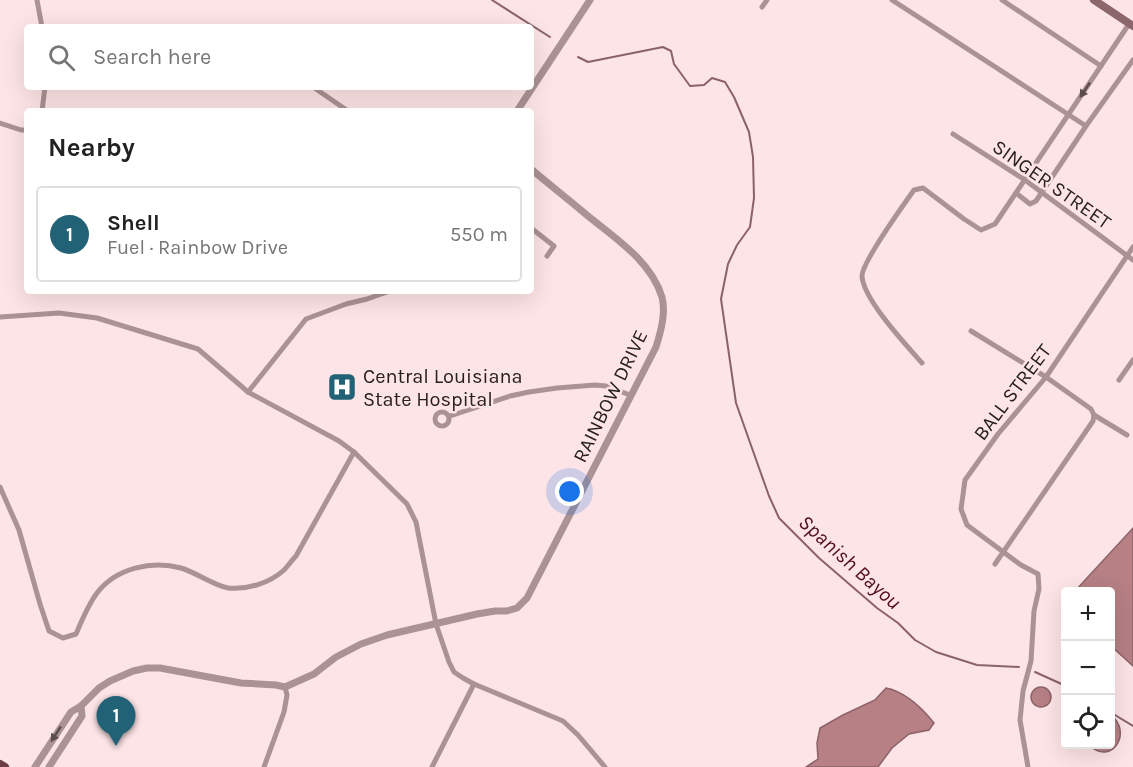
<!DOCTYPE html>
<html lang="en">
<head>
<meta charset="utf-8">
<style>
	:root { --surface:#fff; --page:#f6f6f6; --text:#222; --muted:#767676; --line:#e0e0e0; --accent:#216276 }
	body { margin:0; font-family:Karla,sans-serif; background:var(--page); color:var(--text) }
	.controls { position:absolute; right:18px; bottom:18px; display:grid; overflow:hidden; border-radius:6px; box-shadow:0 6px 24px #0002 }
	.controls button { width:54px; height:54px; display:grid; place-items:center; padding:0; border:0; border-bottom:2px solid var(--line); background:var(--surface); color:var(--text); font:30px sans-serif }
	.you { position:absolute; left:570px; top:492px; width:21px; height:21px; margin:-15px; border:4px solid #fff; border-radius:50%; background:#1a73e8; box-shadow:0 0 0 9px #1a73e833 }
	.badge { display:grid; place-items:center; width:39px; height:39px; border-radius:50%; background:var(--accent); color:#fff; font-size:20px; font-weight:700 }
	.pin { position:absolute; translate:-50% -50px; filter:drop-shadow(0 2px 3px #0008) }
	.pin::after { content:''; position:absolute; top:32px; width:21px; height:18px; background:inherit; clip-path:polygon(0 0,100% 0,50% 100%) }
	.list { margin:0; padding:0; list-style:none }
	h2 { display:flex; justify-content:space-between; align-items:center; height:78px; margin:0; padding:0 24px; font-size:26px }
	h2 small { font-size:20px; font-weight:400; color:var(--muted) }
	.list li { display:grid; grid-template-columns:39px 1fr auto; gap:18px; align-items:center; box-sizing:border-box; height:96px; margin:0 12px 12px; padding:0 12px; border:2px solid var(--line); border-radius:6px }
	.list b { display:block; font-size:22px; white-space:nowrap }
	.list p { margin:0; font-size:20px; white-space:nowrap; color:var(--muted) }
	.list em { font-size:20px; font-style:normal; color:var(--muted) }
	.icon { flex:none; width:33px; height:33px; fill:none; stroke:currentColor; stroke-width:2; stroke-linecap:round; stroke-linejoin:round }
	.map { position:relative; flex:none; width:1133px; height:767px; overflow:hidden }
	.search { position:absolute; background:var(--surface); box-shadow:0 6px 24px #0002; left:24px; top:24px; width:510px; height:66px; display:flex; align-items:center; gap:15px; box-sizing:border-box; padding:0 21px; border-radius:6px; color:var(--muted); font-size:22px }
	.panel { position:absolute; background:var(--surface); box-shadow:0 6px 24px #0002; left:24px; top:108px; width:510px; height:186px; border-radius:6px }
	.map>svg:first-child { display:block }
</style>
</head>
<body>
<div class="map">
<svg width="1133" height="767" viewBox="0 0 1133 767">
	<rect width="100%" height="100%" fill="#fde4e6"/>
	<g fill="#b68085" stroke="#8b6367" stroke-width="1.5">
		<polygon points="1133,528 1133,666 1111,646 1110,592 1075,591"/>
		<circle cx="1041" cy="697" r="10"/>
		<path d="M 886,688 C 906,692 922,708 934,723 L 929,730 L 909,734 L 892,748 L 878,767 L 806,767 L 818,759 L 817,743 L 820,728 L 843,715 L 875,700 Z"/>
		<path d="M 1111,715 C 1133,732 1112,767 1089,745 L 1110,744 Z"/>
	</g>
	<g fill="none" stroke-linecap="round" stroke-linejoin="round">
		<g stroke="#8b6367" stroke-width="2">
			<polyline points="492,0 550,37"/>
			<polyline points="578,57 588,62 663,47 671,51 674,64 690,86 704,85 712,78 725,82 734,97 749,132 753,157 754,198 750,227 737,245 728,264 721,299 736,403 769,496 779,518 819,558 877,608 898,623 915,640 936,652 977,665 1019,667"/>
			<polyline points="1035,672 1066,686"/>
			<polyline points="1110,712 1133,726"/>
		</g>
		<g stroke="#ab9294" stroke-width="5">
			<polyline points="37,0 42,27"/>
			<polyline points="892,0 1086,126"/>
			<polyline points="1002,0 1101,66"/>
			<polyline points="762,7 767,0"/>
			<polyline points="313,87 348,111"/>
			<polyline points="42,111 45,87"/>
			<polyline points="0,123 21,130 27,130"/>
			<polyline points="953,134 1025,180 1133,260"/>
			<polyline points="1016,193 1030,204 1036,201 1086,126 1133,60"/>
			<polyline points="531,228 554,246 547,256"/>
			<polyline points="0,317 59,313 97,318 198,349 248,392 339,441 354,452 407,504 416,522 436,624 449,662 454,672 463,678 474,684 563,721 578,735 605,767"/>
			<polyline points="971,331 1046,377 1091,409 1094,415 1127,435"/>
			<path d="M 922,363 C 906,345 863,299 862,276 C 862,263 904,204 914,190 L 923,188 L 964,219 L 981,230 L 995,224 L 1129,24"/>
			<polyline points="1119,380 1133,360"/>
			<polyline points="248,392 306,319 346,304 367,299 390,291"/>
			<circle cx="442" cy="419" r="7"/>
			<polyline points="450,416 510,396 529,392 557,388 595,385 606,386 630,395"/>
			<path d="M 0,487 L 19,530 L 40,604 L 49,631 L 63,638 L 76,634 C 82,620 88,605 97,593 C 116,568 152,560 181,568 C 195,572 215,586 228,588 C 247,590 270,583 284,570 C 288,566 292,560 296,556 L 354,452"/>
			<polyline points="995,564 1093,421 1094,415"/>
			<polyline points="264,767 284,712 287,695 285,687"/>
			<polyline points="432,767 474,684"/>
			<polyline points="1028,767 1020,720 1023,691 1031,661 1034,611 1039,589 1038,574 1021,565 967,525 961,509 965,480 998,434 1046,377 1133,247"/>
		</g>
		<g stroke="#ab9294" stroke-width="7">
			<polyline points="517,111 590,0"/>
			<path d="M 35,767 L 71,712 L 81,706 L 99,688 L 110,681 L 133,671 L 147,668 L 160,668 L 241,683 L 276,685 L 285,687 L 314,674 L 336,657 L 361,644 L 387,635 L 477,614 L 495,611 L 507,611 L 517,608 L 527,598 L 656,347 C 661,331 666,313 662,297 C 651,261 615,238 588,216 C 569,200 550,185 531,169"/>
			<polyline points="49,767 82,716 81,706"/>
		</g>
		<polyline stroke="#8b676b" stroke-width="8" points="1094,0 1133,26"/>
		<polyline stroke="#683c42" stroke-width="8" points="0,764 5,767"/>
	</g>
	<defs><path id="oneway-solid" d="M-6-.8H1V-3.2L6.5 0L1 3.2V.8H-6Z" transform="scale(1.5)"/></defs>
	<g fill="#5c4e4e">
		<use href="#oneway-solid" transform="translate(1085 90) rotate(124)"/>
		<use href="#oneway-solid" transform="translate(56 734) rotate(123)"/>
	</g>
	<defs>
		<g id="hospital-square" transform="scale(1.5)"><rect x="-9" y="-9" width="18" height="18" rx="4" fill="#216276" stroke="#fde4e6"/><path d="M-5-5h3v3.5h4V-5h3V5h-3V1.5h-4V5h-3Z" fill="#fff"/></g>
	</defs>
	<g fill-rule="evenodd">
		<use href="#hospital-square" x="342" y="387"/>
	</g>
	<g text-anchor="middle" stroke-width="5" stroke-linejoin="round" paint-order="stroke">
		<g font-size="20" fill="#282020" stroke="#fde4e6">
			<text transform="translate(1052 184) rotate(35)" y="7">SINGER STREET</text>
			<text transform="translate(1012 392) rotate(-53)" y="7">BALL STREET</text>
			<text transform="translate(610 396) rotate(-64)" y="7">RAINBOW DRIVE</text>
		</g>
		<g font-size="20" fill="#282020" stroke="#fde4e6" text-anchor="start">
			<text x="363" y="383">Central Louisiana<tspan x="363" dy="23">State Hospital</tspan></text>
		</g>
		<g font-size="21" font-style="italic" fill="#520f1f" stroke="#fde4e6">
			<text transform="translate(850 562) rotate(42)" y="7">Spanish Bayou</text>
		</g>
	</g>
</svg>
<div class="controls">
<button>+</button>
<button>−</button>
<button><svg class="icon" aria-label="locate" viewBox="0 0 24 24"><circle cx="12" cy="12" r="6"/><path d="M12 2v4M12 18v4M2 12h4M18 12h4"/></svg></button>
</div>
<div class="you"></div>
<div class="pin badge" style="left:116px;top:746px">1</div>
<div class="search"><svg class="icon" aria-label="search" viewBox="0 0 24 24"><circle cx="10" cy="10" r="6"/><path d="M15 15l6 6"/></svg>Search here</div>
<section class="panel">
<h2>Nearby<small></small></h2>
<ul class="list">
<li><span class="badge">1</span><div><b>Shell</b><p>Fuel · Rainbow Drive</p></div><em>550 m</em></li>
</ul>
</section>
</div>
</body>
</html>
